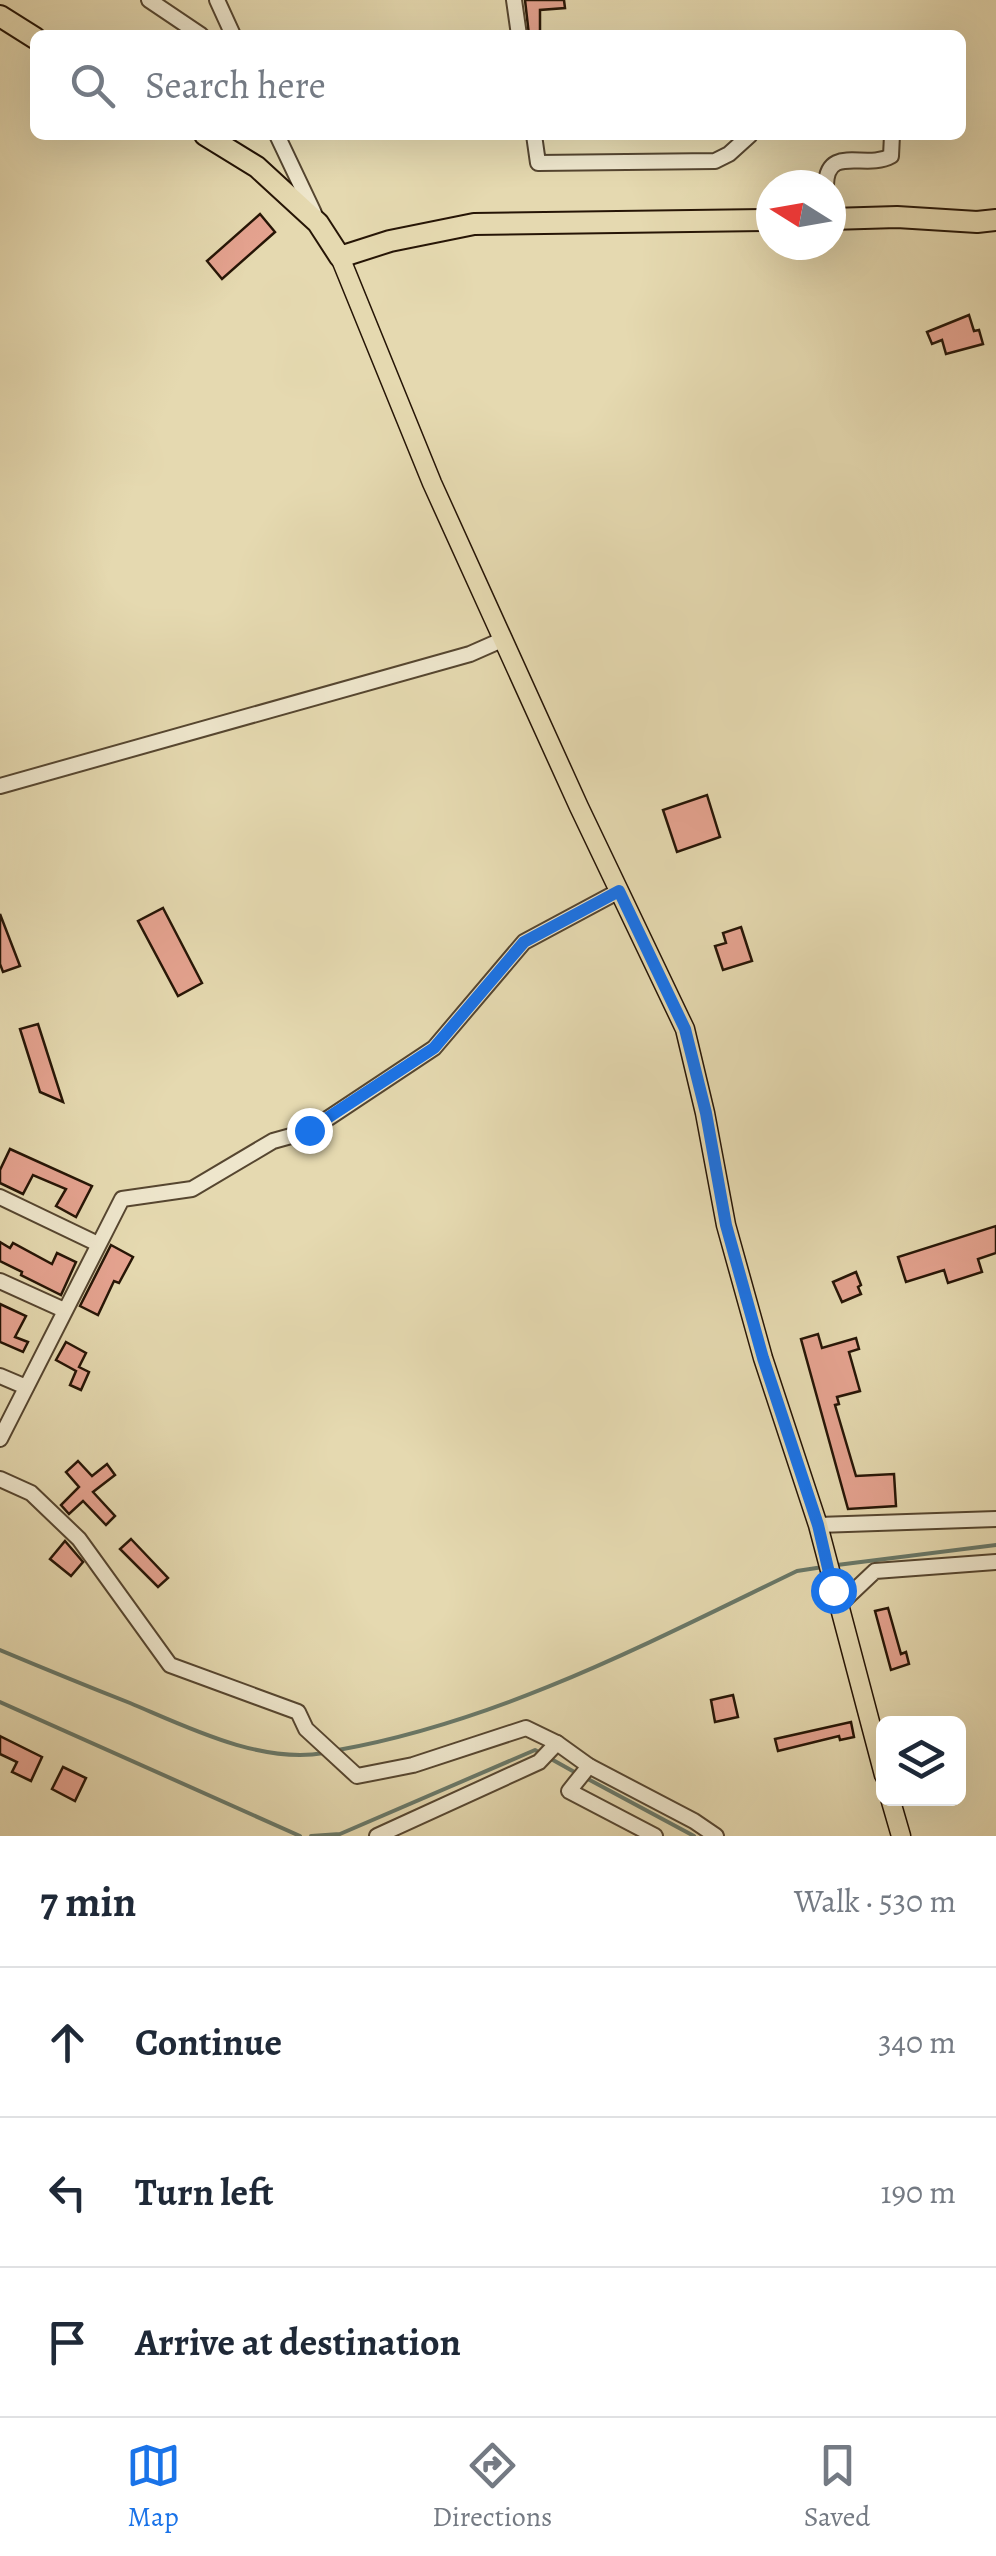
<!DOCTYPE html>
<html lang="en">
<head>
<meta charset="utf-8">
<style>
	:root { --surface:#fff; --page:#f2f2f3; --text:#1f2937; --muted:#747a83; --line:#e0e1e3; --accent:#1a73e8 }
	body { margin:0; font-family:Alegreya,serif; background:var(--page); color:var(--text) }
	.controls { position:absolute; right:30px; bottom:30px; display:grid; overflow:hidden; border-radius:15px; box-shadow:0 10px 40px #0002 }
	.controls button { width:90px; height:90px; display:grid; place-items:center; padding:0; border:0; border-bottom:2px solid var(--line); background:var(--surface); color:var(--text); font:50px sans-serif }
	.compass { position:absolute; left:756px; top:170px; width:90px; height:90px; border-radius:50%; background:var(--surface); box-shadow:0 10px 40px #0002; rotate:281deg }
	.stop { position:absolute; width:30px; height:30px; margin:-22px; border:8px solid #1a73e8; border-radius:50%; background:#fff }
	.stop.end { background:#1a73e8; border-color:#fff; box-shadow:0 2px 10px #0008 }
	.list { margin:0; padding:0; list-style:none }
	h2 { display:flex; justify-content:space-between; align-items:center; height:130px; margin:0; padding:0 40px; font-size:42px }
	h2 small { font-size:32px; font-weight:400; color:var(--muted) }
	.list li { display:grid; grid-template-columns:65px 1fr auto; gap:30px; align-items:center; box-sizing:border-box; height:150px; padding:0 40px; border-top:2px solid var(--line) }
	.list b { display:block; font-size:38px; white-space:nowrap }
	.list em { font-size:32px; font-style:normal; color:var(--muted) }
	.icon { flex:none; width:55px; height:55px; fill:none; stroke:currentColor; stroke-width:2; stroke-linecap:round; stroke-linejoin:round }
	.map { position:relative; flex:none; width:996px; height:1836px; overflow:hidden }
	.search { position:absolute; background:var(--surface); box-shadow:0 10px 40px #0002; left:30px; right:30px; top:30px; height:110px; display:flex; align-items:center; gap:25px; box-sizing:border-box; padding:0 35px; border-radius:15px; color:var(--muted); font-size:38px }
	.sheet { height:580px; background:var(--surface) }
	nav { display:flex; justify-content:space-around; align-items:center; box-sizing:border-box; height:140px; border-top:2px solid var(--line); background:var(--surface); font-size:28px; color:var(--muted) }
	nav a { display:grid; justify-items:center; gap:5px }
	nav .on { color:var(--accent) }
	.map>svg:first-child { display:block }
</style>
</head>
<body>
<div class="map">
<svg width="996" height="1836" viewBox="0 0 996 1836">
	<rect width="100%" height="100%" fill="#e5d9b0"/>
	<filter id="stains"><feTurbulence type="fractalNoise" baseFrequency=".002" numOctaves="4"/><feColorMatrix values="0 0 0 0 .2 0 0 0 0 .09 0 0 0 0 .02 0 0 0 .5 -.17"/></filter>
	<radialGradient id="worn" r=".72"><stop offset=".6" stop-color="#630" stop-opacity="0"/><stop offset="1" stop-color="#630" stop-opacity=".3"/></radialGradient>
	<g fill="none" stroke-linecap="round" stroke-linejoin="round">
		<g stroke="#697868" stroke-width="4">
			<polyline points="837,1565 996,1545"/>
			<path d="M 0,1650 C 43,1668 87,1686 130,1703 C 187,1727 260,1764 324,1753"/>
			<polyline points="0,1702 300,1836"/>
			<path d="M 338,1750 C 501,1721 650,1642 797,1571 L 823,1567"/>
			<polyline points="586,1778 694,1836"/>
			<polyline points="311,1836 340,1834 535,1750 578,1774"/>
		</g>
	</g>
	<g fill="#e5a390" stroke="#261506" stroke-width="2.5">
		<polygon points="525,0 564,0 565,8 540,10 540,35 529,35"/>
		<polygon points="260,214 275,232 222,279 207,261"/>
		<polygon points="969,315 974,331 979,330 983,344 946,354 942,340 932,344 927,332"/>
		<polygon points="707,795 720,837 677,852 663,810"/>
		<polygon points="163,908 202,983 178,996 138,921"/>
		<polygon points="0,914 20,966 3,972 0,964"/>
		<polygon points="741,927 752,961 723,970 715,946 726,943 723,933"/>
		<polygon points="38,1024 63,1102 40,1092 20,1029"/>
		<polygon points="10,1149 92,1186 76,1217 56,1206 66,1189 33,1175 23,1194 0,1183 0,1170"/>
		<polygon points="996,1226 996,1253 978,1259 982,1272 948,1283 944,1270 906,1282 898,1257"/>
		<polygon points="0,1242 10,1248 13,1243 52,1264 57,1253 76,1262 61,1295 21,1275 22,1272 0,1261"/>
		<polygon points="111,1245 133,1257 119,1283 114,1281 98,1315 80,1306"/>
		<polygon points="856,1272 861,1285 858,1287 861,1294 842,1302 833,1282"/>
		<polygon points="0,1304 26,1316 15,1337 28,1342 23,1352 0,1342"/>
		<polygon points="818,1334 822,1348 856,1338 859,1349 849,1352 860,1391 837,1397 839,1404 835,1405 856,1476 894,1474 896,1506 848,1509 801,1339"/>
		<polygon points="66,1342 86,1353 79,1367 89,1372 81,1390 70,1385 76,1371 56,1360"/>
		<polygon points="78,1461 92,1476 107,1464 115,1475 93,1492 115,1516 106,1525 83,1501 69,1514 61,1505 79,1487 66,1472"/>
		<polygon points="131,1539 168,1578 158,1587 120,1549"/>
		<polygon points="65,1541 83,1562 71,1576 50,1559"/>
		<polygon points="888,1608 901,1654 906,1652 909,1664 891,1670 875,1611"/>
		<polygon points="733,1695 738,1717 715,1722 711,1700"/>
		<polygon points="851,1722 854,1737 840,1740 839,1736 778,1751 775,1739"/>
		<polygon points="0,1736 42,1757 31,1781 12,1772 17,1762 0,1754"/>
		<polygon points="63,1767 86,1778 75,1801 52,1789"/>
	</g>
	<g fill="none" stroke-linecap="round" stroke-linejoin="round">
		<g stroke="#564630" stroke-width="18">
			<g id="minor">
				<polyline points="149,0 201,35"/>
				<polyline points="217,0 233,35"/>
				<polyline points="514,0 519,35"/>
				<polyline points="277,135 314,213"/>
				<polyline points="534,135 538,163 715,161 729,154 750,135"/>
				<path d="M 826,185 C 827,144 866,170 891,156 L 892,135"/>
				<polyline points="0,786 470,654 504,639"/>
				<polyline points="0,1197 98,1244"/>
				<polyline points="0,1281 64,1310"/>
				<polyline points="0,1376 26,1387"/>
				<polyline points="0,1439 122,1199 192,1189 273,1141 309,1131 434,1048 524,942 619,891"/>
				<polyline points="0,1479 31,1493 79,1539 170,1665 298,1712 306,1729 357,1776 413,1765 526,1728 557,1743 589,1766 694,1821 716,1836"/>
				<polyline points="818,1525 996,1519"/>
				<polyline points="838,1606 875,1571 996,1562"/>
				<polyline points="589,1766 569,1791 655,1836"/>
				<polyline points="377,1836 539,1762 557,1743"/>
			</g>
		</g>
		<g stroke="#261506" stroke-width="21">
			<g id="major">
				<polyline points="340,257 432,483 579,807 685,1029 705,1113 726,1225 763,1358 818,1525 884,1775"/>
				<polyline points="890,1798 901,1836"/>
			</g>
		</g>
		<g stroke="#261506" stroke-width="24">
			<g id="highway">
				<polyline points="0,16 35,38"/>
				<polyline points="205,135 257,167 318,223 340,257 390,241 474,224 771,220"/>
				<polyline points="831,219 897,217 977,222 996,220"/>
			</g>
		</g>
		<use href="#minor" stroke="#eee6cc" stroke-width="14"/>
		<use href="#major" stroke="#e5d9b0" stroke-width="18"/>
		<use href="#highway" stroke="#e5d9b0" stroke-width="20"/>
	</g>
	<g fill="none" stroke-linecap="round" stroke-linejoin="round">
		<polyline stroke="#1a73e8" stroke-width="12" points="309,1130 434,1048 524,942 619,891 685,1029 706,1113 726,1225 763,1358 818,1525 833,1590"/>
	</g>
	<rect width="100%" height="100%" filter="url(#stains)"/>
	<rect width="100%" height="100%" fill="url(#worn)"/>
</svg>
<div class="controls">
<button><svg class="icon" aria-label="layers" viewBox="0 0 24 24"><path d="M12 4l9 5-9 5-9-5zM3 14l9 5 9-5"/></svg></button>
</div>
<svg class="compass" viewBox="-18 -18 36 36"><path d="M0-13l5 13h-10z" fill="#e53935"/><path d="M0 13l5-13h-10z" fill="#747a83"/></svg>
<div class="stop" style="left:833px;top:1590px"></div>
<div class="stop end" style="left:309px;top:1130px"></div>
<div class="search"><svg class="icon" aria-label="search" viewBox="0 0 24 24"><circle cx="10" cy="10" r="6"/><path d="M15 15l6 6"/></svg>Search here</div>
</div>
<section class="sheet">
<h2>7 min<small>Walk · 530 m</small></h2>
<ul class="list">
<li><svg class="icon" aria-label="ahead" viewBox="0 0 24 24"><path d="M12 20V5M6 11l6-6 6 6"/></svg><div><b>Continue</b></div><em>340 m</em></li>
<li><svg class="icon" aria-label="left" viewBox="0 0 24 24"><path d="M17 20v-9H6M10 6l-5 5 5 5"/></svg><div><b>Turn left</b></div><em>190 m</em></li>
<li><svg class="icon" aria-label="arrive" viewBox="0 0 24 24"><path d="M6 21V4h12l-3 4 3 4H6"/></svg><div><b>Arrive at destination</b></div></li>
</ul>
</section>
<nav>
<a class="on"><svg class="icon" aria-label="map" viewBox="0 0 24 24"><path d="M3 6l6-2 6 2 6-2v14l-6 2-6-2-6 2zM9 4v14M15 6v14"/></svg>Map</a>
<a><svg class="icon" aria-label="directions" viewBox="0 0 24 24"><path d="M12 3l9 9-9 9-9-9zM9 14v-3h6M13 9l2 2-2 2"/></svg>Directions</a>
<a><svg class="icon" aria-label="saved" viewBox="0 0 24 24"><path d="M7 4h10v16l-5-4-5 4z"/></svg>Saved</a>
</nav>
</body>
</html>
